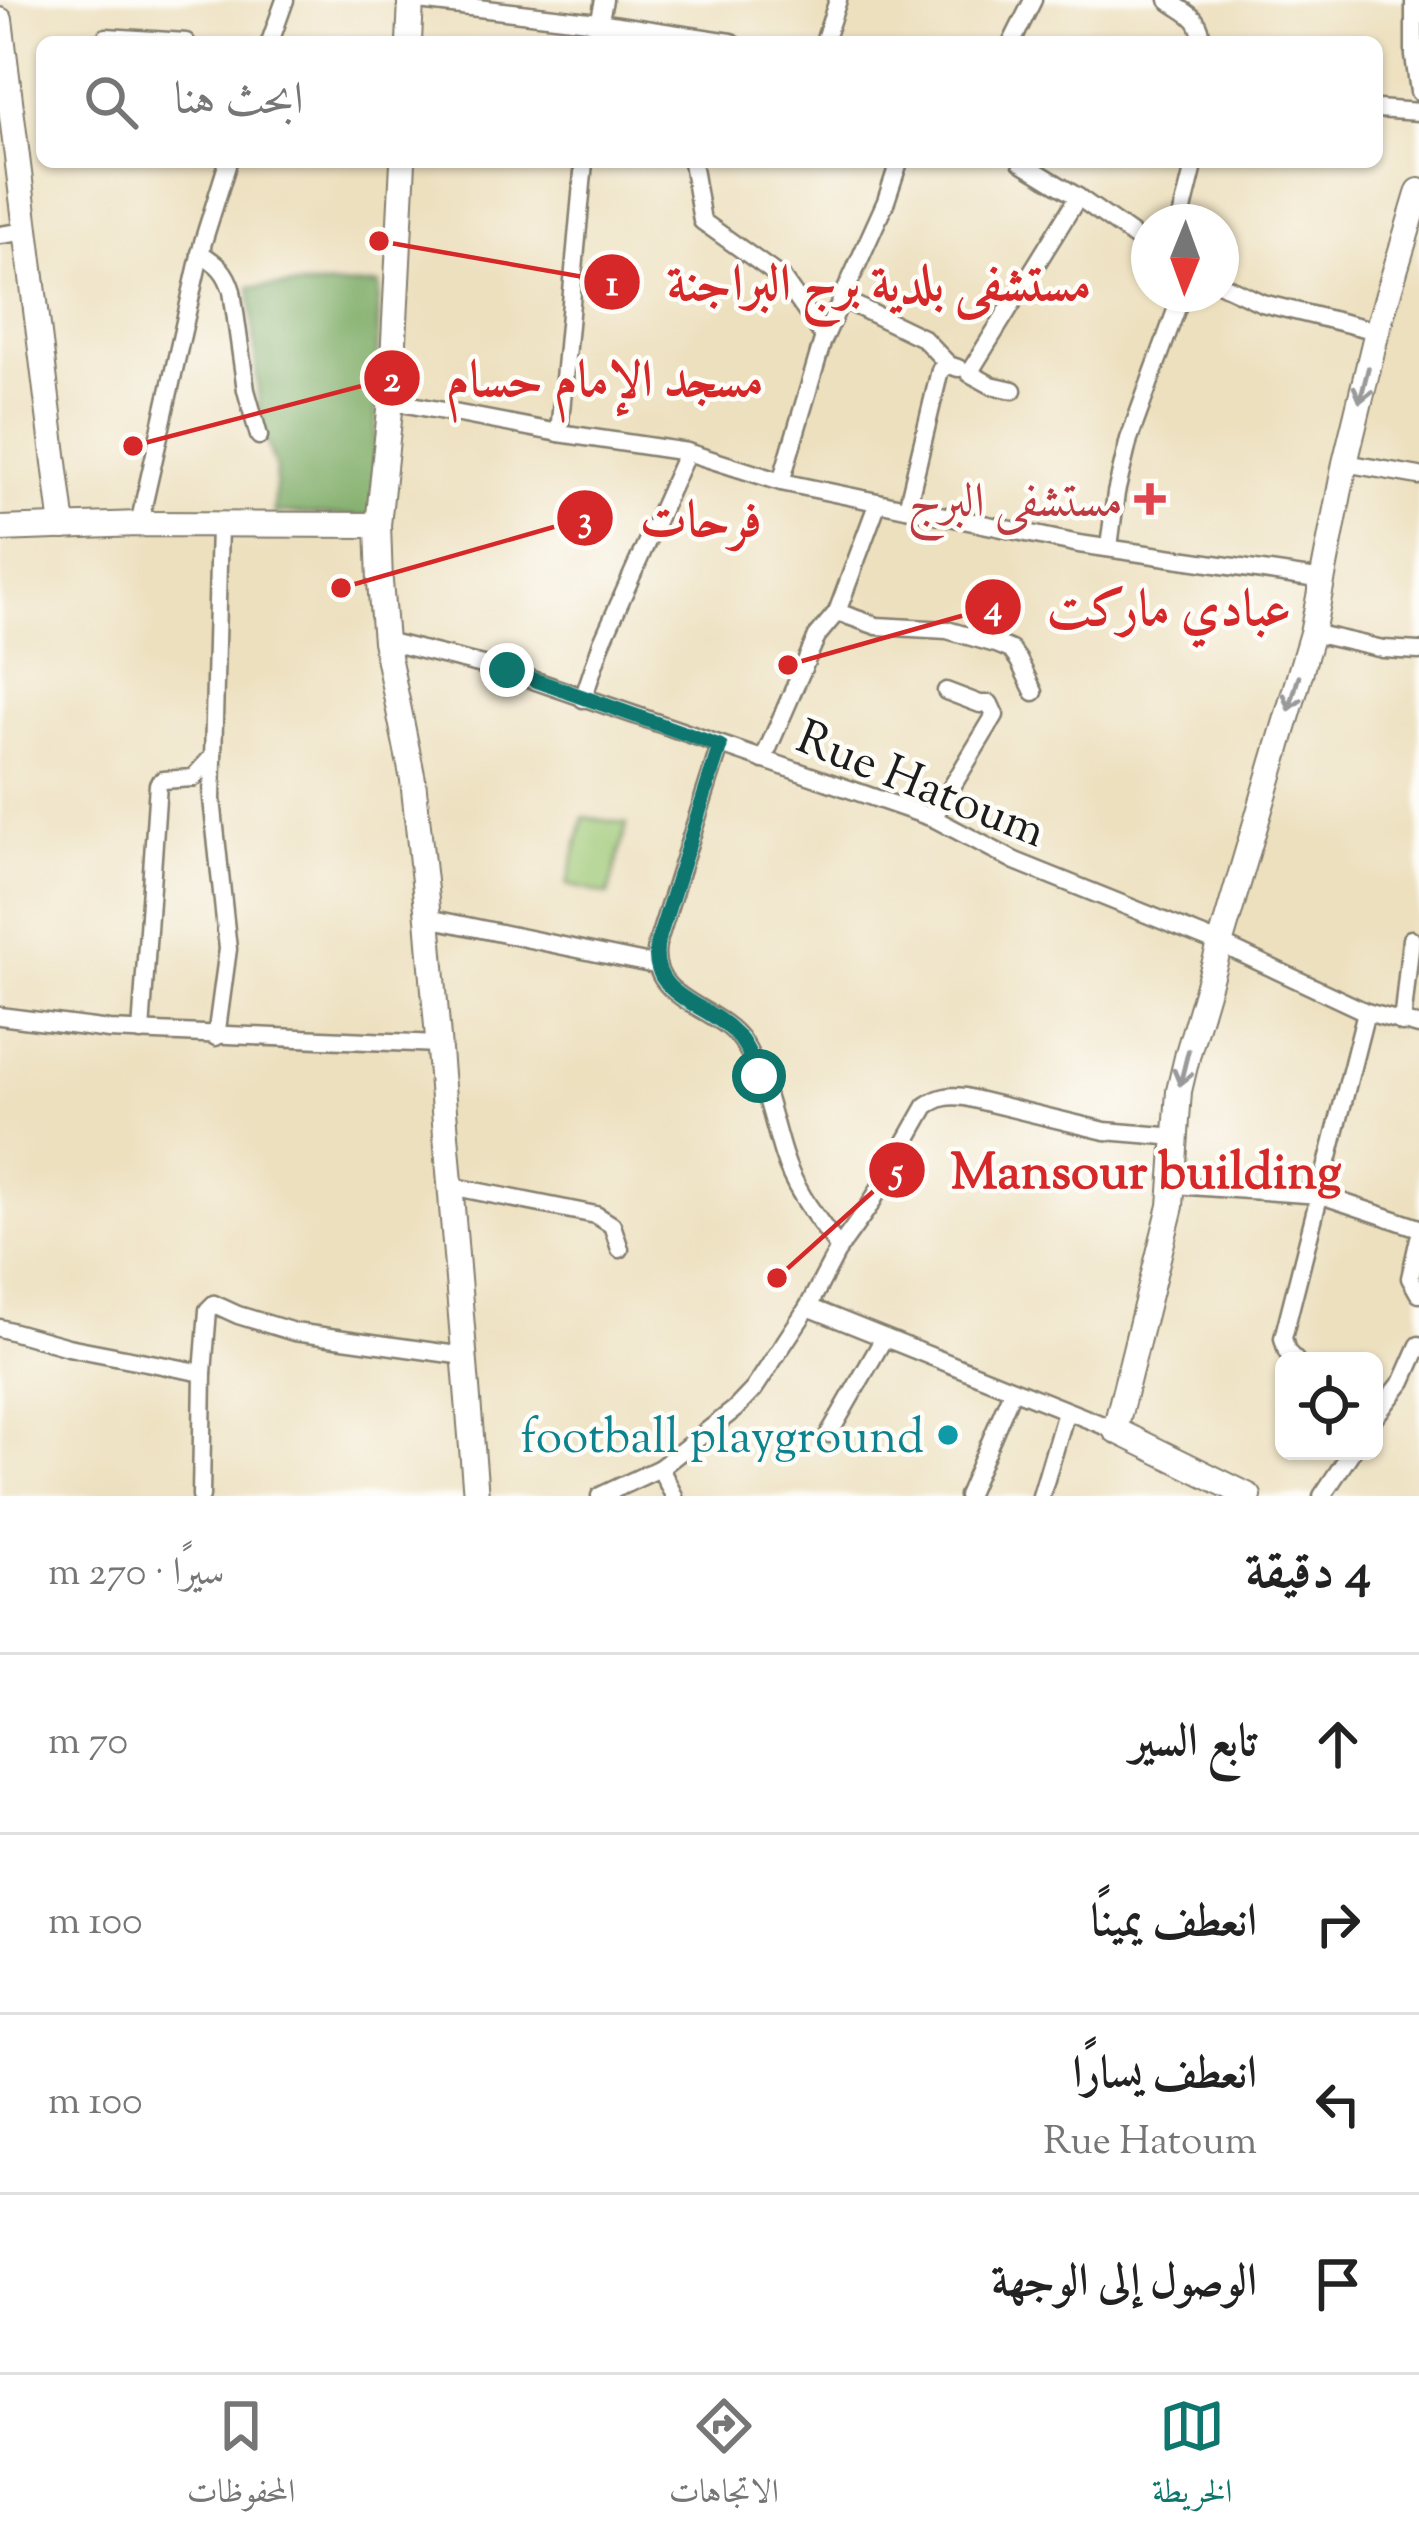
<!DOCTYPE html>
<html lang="ar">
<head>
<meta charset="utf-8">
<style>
	:root { --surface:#fff; --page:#f6f6f6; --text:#222; --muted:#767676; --line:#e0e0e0; --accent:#0f766e }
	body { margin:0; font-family:"Sorts Mill Goudy",Amiri,serif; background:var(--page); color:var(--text); direction:rtl }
	.controls { position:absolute; right:36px; bottom:36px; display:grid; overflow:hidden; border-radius:18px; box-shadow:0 3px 9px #0004 }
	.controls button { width:108px; height:108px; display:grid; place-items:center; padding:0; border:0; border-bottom:3px solid var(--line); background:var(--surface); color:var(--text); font:60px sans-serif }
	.compass { position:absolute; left:1131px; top:204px; width:108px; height:108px; border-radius:50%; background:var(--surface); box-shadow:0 3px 9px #0004; rotate:181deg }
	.stop { position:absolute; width:36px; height:36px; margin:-27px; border:9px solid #0f766e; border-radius:50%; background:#fff }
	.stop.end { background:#0f766e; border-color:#fff; box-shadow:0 3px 12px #0008 }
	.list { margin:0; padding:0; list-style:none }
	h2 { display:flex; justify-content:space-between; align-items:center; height:156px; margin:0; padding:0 48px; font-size:51px }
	h2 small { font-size:39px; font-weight:400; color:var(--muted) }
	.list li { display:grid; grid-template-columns:78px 1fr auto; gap:36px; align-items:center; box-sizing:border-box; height:180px; padding:0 48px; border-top:3px solid var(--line) }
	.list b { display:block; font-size:45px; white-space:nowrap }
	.list p { margin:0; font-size:39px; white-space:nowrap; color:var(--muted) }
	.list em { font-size:39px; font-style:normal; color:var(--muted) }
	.icon { flex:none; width:66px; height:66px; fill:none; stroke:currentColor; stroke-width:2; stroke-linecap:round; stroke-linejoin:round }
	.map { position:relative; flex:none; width:1419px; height:1496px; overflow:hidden; direction:ltr }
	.search { position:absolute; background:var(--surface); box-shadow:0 3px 9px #0004; left:36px; right:36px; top:36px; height:132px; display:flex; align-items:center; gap:30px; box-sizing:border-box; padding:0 42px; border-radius:18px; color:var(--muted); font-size:45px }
	.sheet { height:876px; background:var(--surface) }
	nav { display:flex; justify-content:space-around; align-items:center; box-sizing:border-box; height:168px; border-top:3px solid var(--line); background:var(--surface); font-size:33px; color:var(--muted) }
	nav a { display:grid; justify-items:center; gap:6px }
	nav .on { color:var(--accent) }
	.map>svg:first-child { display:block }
</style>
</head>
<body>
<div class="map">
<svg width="1419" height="1496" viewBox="0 0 1419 1496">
	<rect width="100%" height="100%" fill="#fdfcf7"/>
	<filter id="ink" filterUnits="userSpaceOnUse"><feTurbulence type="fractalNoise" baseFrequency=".00833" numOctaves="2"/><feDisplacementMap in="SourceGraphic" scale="24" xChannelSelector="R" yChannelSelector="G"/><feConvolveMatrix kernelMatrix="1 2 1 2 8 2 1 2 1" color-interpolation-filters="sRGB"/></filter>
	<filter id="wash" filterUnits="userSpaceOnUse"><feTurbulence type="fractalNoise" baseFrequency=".004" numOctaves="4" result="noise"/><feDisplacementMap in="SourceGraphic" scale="48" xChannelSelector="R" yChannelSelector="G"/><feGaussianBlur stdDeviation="2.7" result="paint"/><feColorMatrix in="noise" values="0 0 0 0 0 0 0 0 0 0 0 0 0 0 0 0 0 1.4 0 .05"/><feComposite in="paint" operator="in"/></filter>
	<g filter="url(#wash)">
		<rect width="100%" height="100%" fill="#ede0bf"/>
		<polygon fill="#9dc874" stroke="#5c7248" stroke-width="3" points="584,817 627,824 608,895 567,885"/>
		<polygon fill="#7eac66" stroke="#4d6441" stroke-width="3" points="379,285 374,517 274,513 276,470 260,420 250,287"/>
	</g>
	<g filter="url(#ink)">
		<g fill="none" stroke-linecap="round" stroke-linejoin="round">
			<g stroke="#847e6e" stroke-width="21">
				<g id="street">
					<polyline points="409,0 598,22 731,42"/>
					<path d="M 1168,0 C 1186,14 1201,15 1202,42"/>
					<polyline points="1414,0 1414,56 1419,92"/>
					<polyline points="106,37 186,42"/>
					<polyline points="270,42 285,0"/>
					<polyline points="595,42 604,0"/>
					<polyline points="824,42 838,0"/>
					<polyline points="1012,42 1033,0"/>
					<polyline points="1377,109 1419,112"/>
					<polyline points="692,162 702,221 783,279 824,337"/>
					<polyline points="1021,162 1078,197 1149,247"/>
					<polyline points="1180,222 1195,162"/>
					<polyline points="0,235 28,231"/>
					<path d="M 200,253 C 218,264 226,271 232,291 L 246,390 L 259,436"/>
					<polyline points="1221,284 1262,303 1377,331"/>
					<polyline points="842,299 923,338 949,365 958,368"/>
					<polyline points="1013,390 991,385 969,373 1078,197"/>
					<polyline points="391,401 559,433 687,452 781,482 1079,544 1324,580"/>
					<polyline points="559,433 584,162"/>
					<polyline points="1345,463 1419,476"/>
					<polyline points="781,482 822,343 886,201 899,162"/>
					<polyline points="907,508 940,370 949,365"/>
					<polyline points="139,524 203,242 228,162"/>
					<polyline points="1109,547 1116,493 1129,439 1182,294"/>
					<polyline points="837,612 877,626 947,630 999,645 1011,650 1019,661 1034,692"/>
					<polyline points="1312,633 1383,649 1419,651"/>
					<polyline points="385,641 507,671 933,818 1015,861 1221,944 1366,1012 1419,1026"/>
					<polyline points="583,699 602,642 687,452"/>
					<path d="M 720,746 L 657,944 C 647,1001 716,1004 742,1041 C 764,1074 771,1116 783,1154 C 794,1190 817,1218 839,1248"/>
					<polyline points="763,760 817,636 837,612 878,502"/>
					<polyline points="933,818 995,715 990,704 980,704 946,691"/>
					<polyline points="428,918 655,965"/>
					<polyline points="0,1016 109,1030 438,1044"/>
					<polyline points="1402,1023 1411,939"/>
					<polyline points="141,1032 158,784 163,780 193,778 213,756"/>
					<polyline points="216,1037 228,949 212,799 219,525"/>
					<polyline points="1174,1185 1321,1195 1419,1228"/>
					<polyline points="450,1186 596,1215 612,1225 620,1249"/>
					<polyline points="1419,1238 1410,1278 1419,1294"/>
					<polyline points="808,1307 1115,1430"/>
					<polyline points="0,1328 68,1347 203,1373"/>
					<polyline points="1296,1361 1287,1352 1283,1338 1366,1012"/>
					<polyline points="1374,1418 1403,1381 1419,1345"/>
					<polyline points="829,1434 884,1338"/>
					<polyline points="660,1468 674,1496"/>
					<polyline points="201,1496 203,1373 208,1310 214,1304 238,1315 294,1332 464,1356"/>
					<path d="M 600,1496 L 660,1468 L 735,1409 L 754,1389 L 808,1307 L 839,1248 L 870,1205 L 926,1106 C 939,1097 948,1095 965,1097 L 1105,1131 L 1177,1137"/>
					<polyline points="967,1496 1012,1391"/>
					<polyline points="1041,1496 1066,1412"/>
					<polyline points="1322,1496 1352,1451"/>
				</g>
			</g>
			<g stroke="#847e6e" stroke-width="28">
				<g id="secondary">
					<polyline points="0,20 63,527"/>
					<polyline points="409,42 411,0"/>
					<polyline points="403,162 391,401 378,525 380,582 385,641 413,780 428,918 476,1496"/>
					<polyline points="0,529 139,524 378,525"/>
					<polyline points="1249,1496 1115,1430 1171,1206 1179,1091 1188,1053 1312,633 1345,463 1377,331 1419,191"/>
				</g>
			</g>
			<use href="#street" stroke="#fff" stroke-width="16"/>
			<use href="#secondary" stroke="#fff" stroke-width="24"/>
		</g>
		<defs><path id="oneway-shaft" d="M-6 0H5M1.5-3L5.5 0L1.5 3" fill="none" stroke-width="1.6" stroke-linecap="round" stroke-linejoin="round" transform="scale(3)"/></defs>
		<g stroke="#999">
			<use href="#oneway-shaft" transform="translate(1364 385) rotate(104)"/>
			<use href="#oneway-shaft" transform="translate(1294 693) rotate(106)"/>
			<use href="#oneway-shaft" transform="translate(1184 1068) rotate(104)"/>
		</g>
	</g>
	<g fill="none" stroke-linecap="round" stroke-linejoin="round" filter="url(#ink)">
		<path stroke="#0f766e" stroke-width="15" d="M 507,670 L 720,746 L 657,944 C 649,998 706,1002 735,1033 C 747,1045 752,1061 759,1076"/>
	</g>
	<path fill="#e0444e" stroke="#fdfcf7" stroke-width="4.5" d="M1144 481h12v12h12v12h-12v12h-12v-12h-12v-12h12z"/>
	<circle fill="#0f9aa8" stroke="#fdfcf7" stroke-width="4.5" cx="948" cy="1435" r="12"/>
	<g text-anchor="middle" stroke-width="9" stroke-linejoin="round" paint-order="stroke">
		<g font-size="48" fill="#be3a42" stroke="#fdfcf7" text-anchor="end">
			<text x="1123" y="516">مستشفى البرج</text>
		</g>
		<g font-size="48" fill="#1c1c1c" stroke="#fdfcf7">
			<text transform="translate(922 782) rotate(22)" y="17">Rue Hatoum</text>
		</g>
		<g font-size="48" fill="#0d838f" stroke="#fdfcf7" text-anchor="end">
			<text x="924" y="1452">football playground</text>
		</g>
	</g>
	<path fill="none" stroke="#d62828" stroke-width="4.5" d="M379 241L612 282M133 446L392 378M341 588L585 518M788 665L993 607M777 1278L897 1170"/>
	<g fill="#d62828" stroke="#fdfcf7" stroke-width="4.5">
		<circle cx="379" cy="241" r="12"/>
		<circle cx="133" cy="446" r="12"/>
		<circle cx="341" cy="588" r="12"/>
		<circle cx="788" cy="665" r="12"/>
		<circle cx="777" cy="1278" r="12"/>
		<circle cx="612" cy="282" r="30"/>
		<circle cx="392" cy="378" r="30"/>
		<circle cx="585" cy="518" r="30"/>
		<circle cx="993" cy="607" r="30"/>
		<circle cx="897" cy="1170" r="30"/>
	</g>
	<g font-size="36" text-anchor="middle" font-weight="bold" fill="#fff">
		<text x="612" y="295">1</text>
		<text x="392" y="391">2</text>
		<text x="585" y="531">3</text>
		<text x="993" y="619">4</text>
		<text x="897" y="1183">5</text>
	</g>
	<g font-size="51" text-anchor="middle" font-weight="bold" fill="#d62828" stroke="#fdfcf7" stroke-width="9" stroke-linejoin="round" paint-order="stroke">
		<text x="879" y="300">مستشفی بلدیة برج البراجنة</text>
		<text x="605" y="396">مسجد الإمام حسام</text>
		<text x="701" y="536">فرحات</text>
		<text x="1169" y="625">عبادي ماركت</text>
		<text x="1146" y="1188">Mansour building</text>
	</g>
</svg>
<div class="controls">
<button><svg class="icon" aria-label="locate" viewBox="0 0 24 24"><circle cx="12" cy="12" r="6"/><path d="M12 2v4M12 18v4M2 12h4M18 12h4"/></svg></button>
</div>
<svg class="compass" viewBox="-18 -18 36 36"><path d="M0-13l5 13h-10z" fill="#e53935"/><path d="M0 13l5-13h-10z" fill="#767676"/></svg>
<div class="stop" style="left:759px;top:1076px"></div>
<div class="stop end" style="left:507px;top:670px"></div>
<div class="search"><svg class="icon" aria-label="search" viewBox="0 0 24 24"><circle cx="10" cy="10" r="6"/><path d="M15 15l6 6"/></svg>ابحث هنا</div>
</div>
<section class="sheet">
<h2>4 دقيقة<small>سيرًا · 270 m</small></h2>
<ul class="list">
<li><svg class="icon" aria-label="ahead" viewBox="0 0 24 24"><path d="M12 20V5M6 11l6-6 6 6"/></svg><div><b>تابع السير</b></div><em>70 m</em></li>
<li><svg class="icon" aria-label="right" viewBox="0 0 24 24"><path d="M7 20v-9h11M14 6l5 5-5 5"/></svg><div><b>انعطف يمينًا</b></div><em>100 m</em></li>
<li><svg class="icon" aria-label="left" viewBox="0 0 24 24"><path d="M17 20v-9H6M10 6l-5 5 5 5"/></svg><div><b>انعطف يسارًا</b><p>Rue Hatoum</p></div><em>100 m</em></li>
<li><svg class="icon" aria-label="arrive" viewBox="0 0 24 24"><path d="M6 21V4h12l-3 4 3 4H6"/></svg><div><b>الوصول إلى الوجهة</b></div></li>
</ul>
</section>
<nav>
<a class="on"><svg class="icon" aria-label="map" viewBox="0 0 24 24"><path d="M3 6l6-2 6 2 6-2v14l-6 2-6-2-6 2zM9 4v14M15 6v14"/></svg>الخريطة</a>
<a><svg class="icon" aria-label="directions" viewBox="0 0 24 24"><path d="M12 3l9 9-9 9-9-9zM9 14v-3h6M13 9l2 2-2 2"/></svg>الاتجاهات</a>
<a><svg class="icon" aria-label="saved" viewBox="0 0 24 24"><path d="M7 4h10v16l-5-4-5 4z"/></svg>المحفوظات</a>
</nav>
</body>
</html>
